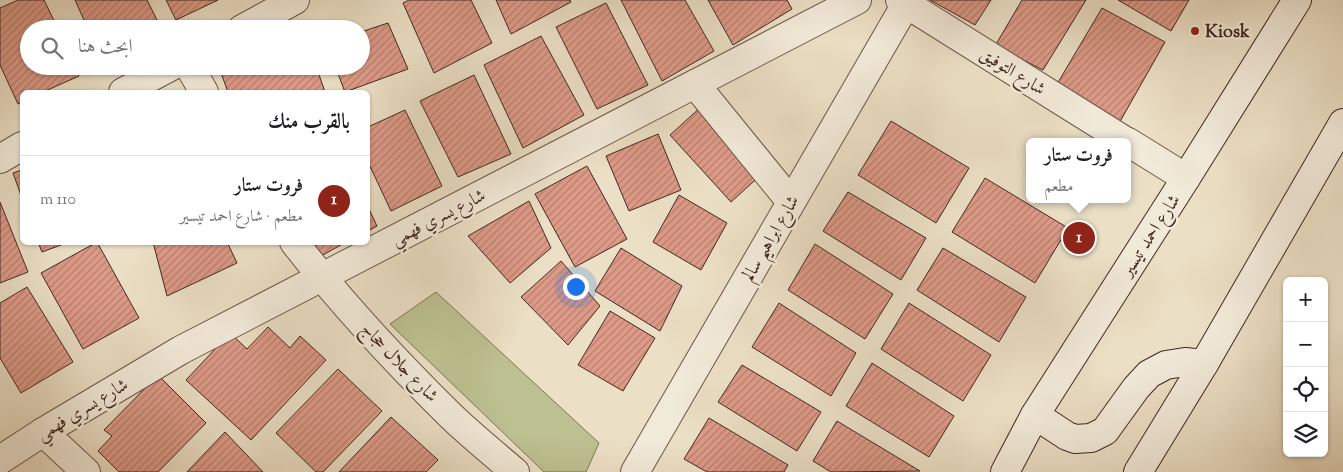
<!DOCTYPE html>
<html lang="ar">
<head>
<meta charset="utf-8">
<style>
	:root { --surface:#fff; --page:#f2f2f2; --text:#202124; --muted:#757577; --line:#e0e0e0; --accent:#8f2418 }
	body { margin:0; font-family:"Sorts Mill Goudy",Amiri,serif; background:var(--page); color:var(--text); direction:rtl }
	.controls { position:absolute; right:15px; bottom:15px; display:grid; overflow:hidden; border-radius:8px; box-shadow:0 1px 4px #0004 }
	.controls button { width:45px; height:45px; display:grid; place-items:center; padding:0; border:0; border-bottom:1px solid var(--line); background:var(--surface); color:var(--text); font:25px sans-serif }
	.you { position:absolute; left:575px; top:286px; width:18px; height:18px; margin:-12px; border:4px solid #fff; border-radius:50%; background:#1a73e8; box-shadow:0 0 0 8px #1a73e833 }
	.badge { display:grid; place-items:center; width:32px; height:32px; border-radius:50%; background:var(--accent); color:#fff; font-size:16px; font-weight:700 }
	.pin { position:absolute; translate:-50% -50%; border:2px solid #fff; box-shadow:0 1px 5px #0006 }
	.popup { position:absolute; left:1026px; top:138px; width:105px; height:65px; box-sizing:border-box; display:grid; place-content:center; border-radius:8px; background:var(--surface); filter:drop-shadow(0 1px 4px #0005); font-size:16px; white-space:nowrap; color:var(--muted) }
	.popup b { font-size:19px; color:var(--text) }
	.popup::after { content:''; position:absolute; left:50%; top:100%; margin-left:-10px; border:10px solid transparent; border-top-color:var(--surface) }
	.list { margin:0; padding:0; list-style:none }
	h2 { display:flex; justify-content:space-between; align-items:center; height:65px; margin:0; padding:0 20px; font-size:21px }
	h2 small { font-size:16px; font-weight:400; color:var(--muted) }
	.list li { display:grid; grid-template-columns:32px 1fr auto; gap:15px; align-items:center; box-sizing:border-box; height:90px; padding:0 20px; border-top:1px solid var(--line) }
	.list b { display:block; font-size:19px; white-space:nowrap }
	.list p { margin:0; font-size:16px; white-space:nowrap; color:var(--muted) }
	.list em { font-size:16px; font-style:normal; color:var(--muted) }
	.icon { flex:none; width:28px; height:28px; fill:none; stroke:currentColor; stroke-width:2; stroke-linecap:round; stroke-linejoin:round }
	.map { position:relative; flex:none; width:1343px; height:472px; overflow:hidden; direction:ltr }
	.search { position:absolute; background:var(--surface); box-shadow:0 1px 4px #0004; left:20px; top:20px; width:350px; height:55px; display:flex; align-items:center; gap:12px; box-sizing:border-box; padding:0 18px; border-radius:28px; color:var(--muted); font-size:19px }
	.panel { position:absolute; background:var(--surface); box-shadow:0 1px 4px #0004; left:20px; top:90px; width:350px; height:155px; border-radius:8px; direction:rtl }
	.map>svg:first-child { display:block }
</style>
</head>
<body>
<div class="map">
<svg width="1343" height="472" viewBox="0 0 1343 472">
	<defs>
		<pattern id="building-hatch" width="6" height="6" patternUnits="userSpaceOnUse" patternTransform="scale(1.25)"><rect width="6" height="6" fill="#de9a88"/><path d="M-1 1l2-2M0 6l6-6M5 7l2-2" fill="none" stroke="#b67e6f"/></pattern>
	</defs>
	<rect width="100%" height="100%" fill="#ebdfc5"/>
	<filter id="stains"><feTurbulence type="fractalNoise" baseFrequency=".004" numOctaves="4"/><feColorMatrix values="0 0 0 0 .2 0 0 0 0 .09 0 0 0 0 .02 0 0 0 .5 -.17"/></filter>
	<radialGradient id="worn" r=".72"><stop offset=".6" stop-color="#630" stop-opacity="0"/><stop offset="1" stop-color="#630" stop-opacity=".3"/></radialGradient>
	<polygon fill="#bdc091" stroke="#7f7458" points="436,292 599,443 586,472 544,472 390,324"/>
	<g fill="url(#building-hatch)" stroke="#412820">
		<polygon points="18,0 44,0 58,29 29,29 29,66 75,66 79,76 43,92 22,92 22,102 18,104 0,65 0,8"/>
		<polygon points="75,0 147,0 158,22 142,29 88,29"/>
		<polygon points="166,0 218,0 176,20"/>
		<polygon points="409,0 471,0 492,43 434,73 403,3"/>
		<polygon points="496,0 570,0 571,2 511,34"/>
		<polygon points="621,0 685,0 714,51 662,81"/>
		<polygon points="708,0 787,0 792,9 733,45"/>
		<polygon points="930,0 991,0 975,25"/>
		<polygon points="1022,0 1086,0 1043,70 995,46"/>
		<polygon points="1118,0 1189,0 1171,31"/>
		<polygon points="606,3 648,85 597,109 556,27"/>
		<polygon points="1102,8 1165,42 1118,125 1053,91"/>
		<polygon points="388,23 408,69 345,92 335,66 361,66 361,32"/>
		<polygon points="541,36 584,115 523,148 484,65"/>
		<polygon points="239,66 316,66 325,92 228,92 221,73"/>
		<polygon points="474,75 511,154 458,177 420,101"/>
		<polygon points="702,106 764,172 731,202 670,135"/>
		<polygon points="405,110 442,186 391,211 368,162 368,127"/>
		<polygon points="891,121 969,168 936,223 858,175"/>
		<polygon points="658,134 681,190 629,211 606,156"/>
		<polygon points="587,166 627,239 575,267 535,194"/>
		<polygon points="22,170 22,198 13,173"/>
		<polygon points="985,178 1068,228 1035,283 952,232"/>
		<polygon points="848,192 926,238 901,280 823,231"/>
		<polygon points="679,195 727,223 701,270 653,242"/>
		<polygon points="529,201 551,248 510,283 468,236"/>
		<polygon points="0,202 28,272 0,283"/>
		<polygon points="368,207 377,226 368,231"/>
		<polygon points="38,242 69,242 42,252"/>
		<polygon points="97,242 139,318 83,349 41,273"/>
		<polygon points="153,242 227,242 237,263 167,296"/>
		<polygon points="305,242 346,242 314,260"/>
		<polygon points="815,244 893,294 865,339 788,290"/>
		<polygon points="621,248 682,286 660,331 595,291"/>
		<polygon points="943,248 1026,297 999,342 917,290"/>
		<polygon points="561,261 600,306 568,345 521,297"/>
		<polygon points="27,287 73,362 21,393 0,358 0,303"/>
		<polygon points="779,303 856,353 831,396 752,347"/>
		<polygon points="909,303 991,355 963,401 881,349"/>
		<polygon points="610,311 655,338 623,391 578,365"/>
		<polygon points="268,327 290,348 300,336 326,360 251,440 186,380 230,333 247,349"/>
		<polygon points="872,363 954,416 929,457 846,406"/>
		<polygon points="742,365 821,412 797,451 718,402"/>
		<polygon points="338,369 382,411 323,472 316,472 276,433"/>
		<polygon points="158,375 206,423 158,472 119,472 98,451 112,436 104,430"/>
		<polygon points="391,417 438,460 426,472 339,472"/>
		<polygon points="709,418 788,465 784,472 707,472 684,459"/>
		<polygon points="837,421 920,471 831,472 813,461"/>
		<polygon points="225,432 263,472 187,472"/>
	</g>
	<g fill="none" stroke-linecap="round" stroke-linejoin="round">
		<g stroke="#6c5649" stroke-width="30">
			<g id="minor">
				<polyline points="900,0 1127,142"/>
				<polyline points="242,29 295,0"/>
				<polyline points="189,66 204,92"/>
				<polyline points="695,84 791,202"/>
				<polyline points="123,92 172,66"/>
				<polyline points="1128,142 1186,178"/>
				<polyline points="0,159 22,146"/>
				<path d="M 294,242 C 342,304 396,362 452,417 C 472,436 494,454 515,472"/>
				<polyline points="43,432 86,472"/>
				<polyline points="0,460 43,432 181,350 857,0"/>
				<polyline points="635,472 906,4"/>
			</g>
		</g>
		<g stroke="#412820" stroke-width="30">
			<g id="secondary">
				<polyline points="1035,415 1067,436 1075,439 1091,438 1105,431 1136,388 1149,374 1166,365 1185,362 1204,364"/>
				<polyline points="1005,472 1035,415 1186,178 1297,0"/>
				<polyline points="1138,472 1204,364 1343,123"/>
			</g>
		</g>
		<use href="#minor" stroke="#f2ead9" stroke-width="28"/>
		<use href="#secondary" stroke="#f2ead9" stroke-width="28"/>
	</g>
	<circle fill="#8f2418" stroke="#f2ead9" stroke-width="2" cx="1195" cy="31" r="5"/>
	<g text-anchor="middle" stroke-width="5" stroke-linejoin="round" paint-order="stroke">
		<g font-size="18" font-weight="bold" fill="#412820" stroke="#f2ead9" text-anchor="start">
			<text x="1205" y="37">Kiosk</text>
		</g>
		<g font-size="18" fill="#412820" stroke="#f2ead9">
			<text transform="translate(1013 71) rotate(32)" y="6">شارع التوفيق</text>
			<text transform="translate(438 217) rotate(-27)" y="6">شارع يسري فهمي</text>
			<text transform="translate(1150 235) rotate(-57)" y="6">شارع احمد تيسير</text>
			<text transform="translate(770 238) rotate(-60)" y="6">شارع ابراهيم سالم</text>
			<text transform="translate(400 362) rotate(46)" y="6">شارع جلال حجاج</text>
			<text transform="translate(82 409) rotate(-31)" y="6">شارع يسري فهمي</text>
		</g>
	</g>
	<rect width="100%" height="100%" filter="url(#stains)"/>
	<rect width="100%" height="100%" fill="url(#worn)"/>
</svg>
<div class="controls">
<button>+</button>
<button>−</button>
<button><svg class="icon" aria-label="locate" viewBox="0 0 24 24"><circle cx="12" cy="12" r="6"/><path d="M12 2v4M12 18v4M2 12h4M18 12h4"/></svg></button>
<button><svg class="icon" aria-label="layers" viewBox="0 0 24 24"><path d="M12 4l9 5-9 5-9-5zM3 14l9 5 9-5"/></svg></button>
</div>
<div class="you"></div>
<div class="pin badge" style="left:1079px;top:238px">1</div>
<div class="popup"><b>فروت ستار</b>مطعم</div>
<div class="search"><svg class="icon" aria-label="search" viewBox="0 0 24 24"><circle cx="10" cy="10" r="6"/><path d="M15 15l6 6"/></svg>ابحث هنا</div>
<section class="panel">
<h2>بالقرب منك<small></small></h2>
<ul class="list">
<li><span class="badge">1</span><div><b>فروت ستار</b><p>مطعم · شارع احمد تيسير</p></div><em>110 m</em></li>
</ul>
</section>
</div>
</body>
</html>
